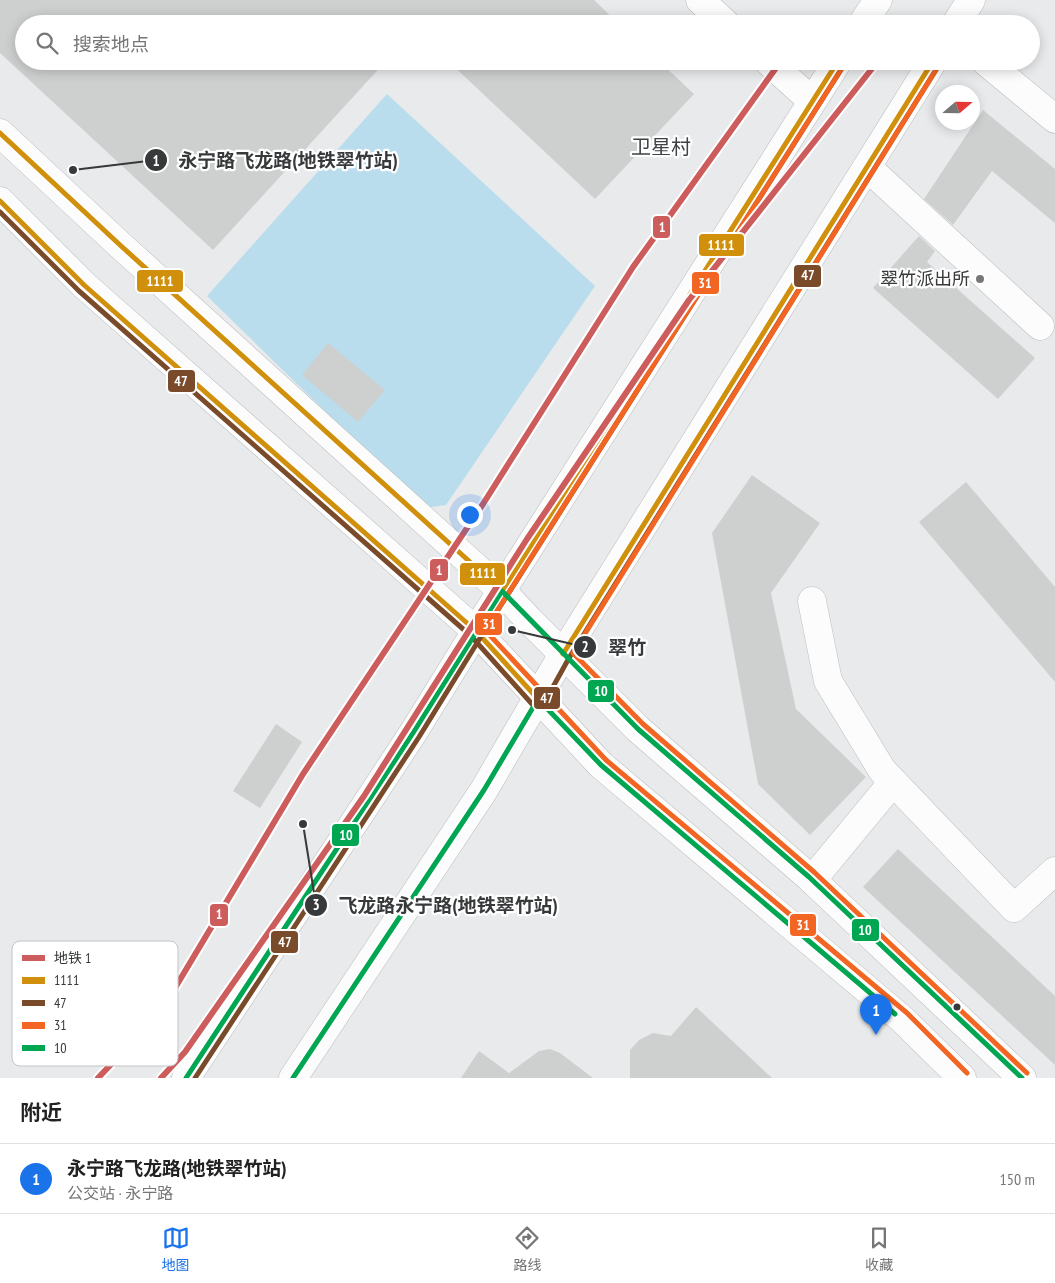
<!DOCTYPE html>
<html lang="zh">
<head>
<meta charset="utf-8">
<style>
	:root { --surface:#fff; --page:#f2f2f2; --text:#222; --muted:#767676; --line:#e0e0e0; --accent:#1a73e8 }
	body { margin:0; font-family:"PT Sans Narrow","Noto Sans SC",sans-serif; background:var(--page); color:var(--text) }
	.compass { position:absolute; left:935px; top:85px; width:45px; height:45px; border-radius:50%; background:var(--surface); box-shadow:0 2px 12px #0003; rotate:70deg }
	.you { position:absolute; left:469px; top:514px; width:18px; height:18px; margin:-12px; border:4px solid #fff; border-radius:50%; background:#1a73e8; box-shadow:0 0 0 8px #1a73e833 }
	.badge { display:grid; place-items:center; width:32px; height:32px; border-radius:50%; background:var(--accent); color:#fff; font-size:16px; font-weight:700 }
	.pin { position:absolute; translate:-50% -41px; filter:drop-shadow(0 1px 2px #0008) }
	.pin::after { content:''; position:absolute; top:26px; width:18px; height:15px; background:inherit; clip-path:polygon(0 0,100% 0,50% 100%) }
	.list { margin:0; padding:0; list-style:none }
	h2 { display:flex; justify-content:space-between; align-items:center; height:65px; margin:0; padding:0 20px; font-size:21px }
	h2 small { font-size:16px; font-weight:400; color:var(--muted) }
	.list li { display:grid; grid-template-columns:32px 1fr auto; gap:15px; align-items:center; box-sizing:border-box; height:70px; padding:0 20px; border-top:1px solid var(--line) }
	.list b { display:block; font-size:19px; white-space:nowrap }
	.list p { margin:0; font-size:16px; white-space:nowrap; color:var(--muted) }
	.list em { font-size:16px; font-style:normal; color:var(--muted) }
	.icon { flex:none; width:28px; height:28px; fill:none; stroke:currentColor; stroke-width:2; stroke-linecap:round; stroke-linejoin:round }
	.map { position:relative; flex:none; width:1055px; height:1078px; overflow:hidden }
	.search { position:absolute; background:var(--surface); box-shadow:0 2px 12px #0003; left:15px; right:15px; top:15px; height:55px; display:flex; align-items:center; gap:12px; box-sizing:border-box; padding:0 18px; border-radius:28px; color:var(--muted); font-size:19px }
	.sheet { height:135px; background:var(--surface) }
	nav { display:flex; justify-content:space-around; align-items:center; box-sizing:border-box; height:70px; border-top:1px solid var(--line); background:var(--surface); font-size:14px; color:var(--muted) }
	nav a { display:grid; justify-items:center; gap:2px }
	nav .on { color:var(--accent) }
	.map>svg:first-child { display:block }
</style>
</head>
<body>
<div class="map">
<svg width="1055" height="1078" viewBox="0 0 1055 1078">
	<rect width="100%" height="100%" fill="#e8eaec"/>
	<polygon fill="#baddee" points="387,94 595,286 446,505 424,508 207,296"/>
	<g fill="#ced0d0">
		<polygon points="0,0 594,0 619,24 24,24 24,61 386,61 213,250 0,53"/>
		<polygon points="448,61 659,61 694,94 595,199"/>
		<polygon points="983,110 1055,169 1055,223 992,171 953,225 924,199"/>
		<polygon points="919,236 935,251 927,262 1035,358 998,399 873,288"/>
		<polygon points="328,343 385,390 358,422 302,375"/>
		<polygon points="752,475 820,523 771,593 796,709 866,777 810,835 758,784 712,533"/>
		<polygon points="966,482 1055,587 1055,682 919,522"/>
		<polygon points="276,724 302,742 260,808 233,791"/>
		<polygon points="898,849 1055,996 1055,1065 863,887"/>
		<polygon points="696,1007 772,1078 630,1078 630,1050 639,1040 653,1033 671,1036"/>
		<polygon points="550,1049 560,1053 593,1078 461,1078 479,1051 509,1073 539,1051"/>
	</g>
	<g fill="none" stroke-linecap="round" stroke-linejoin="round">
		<g stroke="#babcbd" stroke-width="29">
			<g id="minor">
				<polyline points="700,0 726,24"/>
				<polyline points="768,61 812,101"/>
				<polyline points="985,61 1055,119"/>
				<polyline points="867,167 1040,326"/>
				<polyline points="812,601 828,681 882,770 1014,908 1055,871"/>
				<polyline points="812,880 893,782"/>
			</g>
		</g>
		<g stroke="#babcbd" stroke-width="29">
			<g id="major">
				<polyline points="862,24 878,0"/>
				<polyline points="956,24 971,0"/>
				<polyline points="0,133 120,245 502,591 529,620 638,729 809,877 1022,1078"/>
				<polyline points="0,201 84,285 476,631 601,765 902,1019 962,1078"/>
				<polyline points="186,1078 413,733 476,631 838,61"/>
				<polyline points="293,1078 484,790 563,654 933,61"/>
			</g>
		</g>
		<use href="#minor" stroke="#fcfcfc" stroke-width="28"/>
		<use href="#major" stroke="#fcfcfc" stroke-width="28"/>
		<g stroke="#fff" stroke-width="9">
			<g id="bus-1">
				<polyline points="0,133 120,245 502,591 838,61"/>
				<polyline points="0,201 84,285 476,631 538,699"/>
				<polyline points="563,654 933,61"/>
			</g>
		</g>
		<g stroke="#fff" stroke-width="9">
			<g id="bus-2">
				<polyline points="0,212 79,291 471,636 532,704 539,706 544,703 569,658 939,65"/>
				<polyline points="195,1078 419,737 482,635 844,65"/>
			</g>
		</g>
		<g stroke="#fff" stroke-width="9">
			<g id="bus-3">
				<polyline points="844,65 485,630 606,760 907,1013 967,1073"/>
				<polyline points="939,65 573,653 643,724 814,872 1027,1073"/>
			</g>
		</g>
		<g stroke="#fff" stroke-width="9">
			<g id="bus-4">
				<polyline points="186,1078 413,733 502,591 638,729 809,877 1022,1078"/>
				<polyline points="293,1078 484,790 538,699 601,765 895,1014"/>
			</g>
		</g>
		<use href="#bus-1" stroke="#d1900c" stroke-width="5"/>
		<use href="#bus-2" stroke="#7a4b2a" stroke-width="5"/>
		<use href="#bus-3" stroke="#f26522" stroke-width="5"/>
		<use href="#bus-4" stroke="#00a651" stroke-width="5"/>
		<g stroke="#fff" stroke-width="10">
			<g id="metro-1">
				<polyline points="98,1078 160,1013 303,774 483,504 633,267 781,61"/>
				<polyline points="161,1078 185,1052 364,796 527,539 689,300 878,61"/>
			</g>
		</g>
		<use href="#metro-1" stroke="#cd5c5c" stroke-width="6"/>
	</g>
	<circle fill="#757778" stroke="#fff" stroke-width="2" cx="980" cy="279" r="5"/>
	<circle fill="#37393a" stroke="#fff" stroke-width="2" cx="957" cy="1007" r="4.5"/>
	<g text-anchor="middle" stroke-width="4.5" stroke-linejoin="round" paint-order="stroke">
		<g font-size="18" fill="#37393a" stroke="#fff" text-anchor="end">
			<text x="970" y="285">翠竹派出所</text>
		</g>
		<g font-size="20" fill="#3e4345" stroke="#fff">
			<text x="661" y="154">卫星村</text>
		</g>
	</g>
	<rect x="12" y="941" width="166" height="125" rx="8" fill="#fff" stroke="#c3c4c4" stroke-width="1"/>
	<rect x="22" y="955" width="23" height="6" fill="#cd5c5c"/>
	<rect x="22" y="977" width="23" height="7" fill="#d1900c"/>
	<rect x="22" y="1000" width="23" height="6" fill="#7a4b2a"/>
	<rect x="22" y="1022" width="23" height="7" fill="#f26522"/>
	<rect x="22" y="1045" width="23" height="6" fill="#00a651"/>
	<g font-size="14" fill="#37393a">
		<text x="54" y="963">地铁 1</text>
		<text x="54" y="985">1111</text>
		<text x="54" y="1008">47</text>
		<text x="54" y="1030">31</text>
		<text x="54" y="1053">10</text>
	</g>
	<path fill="none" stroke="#37393a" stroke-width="2" d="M73 170L156 160M512 630L585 647M303 824L316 905"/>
	<g fill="#37393a" stroke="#fff" stroke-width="2">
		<circle cx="73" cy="170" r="5"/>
		<circle cx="512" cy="630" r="5"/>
		<circle cx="303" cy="824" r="5"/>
		<circle cx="156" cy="160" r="12"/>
		<circle cx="585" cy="647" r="12"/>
		<circle cx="316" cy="905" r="12"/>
	</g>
	<g font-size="15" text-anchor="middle" font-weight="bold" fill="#fff">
		<text x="156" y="166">1</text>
		<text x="585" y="652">2</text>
		<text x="316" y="910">3</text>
	</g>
	<g font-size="19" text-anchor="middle" font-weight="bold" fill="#37393a" stroke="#fff" stroke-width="4.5" stroke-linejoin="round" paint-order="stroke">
		<text x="288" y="167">永宁路飞龙路(地铁翠竹站)</text>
		<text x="627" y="654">翠竹</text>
		<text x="448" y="912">飞龙路永宁路(地铁翠竹站)</text>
	</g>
	<g stroke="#fff" stroke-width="2">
		<rect x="652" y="215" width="19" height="24" rx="5" fill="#cd5c5c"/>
		<rect x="698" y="233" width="47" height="24" rx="5" fill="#d1900c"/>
		<rect x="793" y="264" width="29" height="24" rx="5" fill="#7a4b2a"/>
		<rect x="136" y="269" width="48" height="24" rx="5" fill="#d1900c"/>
		<rect x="691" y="271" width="29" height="24" rx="5" fill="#f26522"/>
		<rect x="167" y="369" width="29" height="24" rx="5" fill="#7a4b2a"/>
		<rect x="429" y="558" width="20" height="24" rx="5" fill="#cd5c5c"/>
		<rect x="459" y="562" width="47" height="24" rx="5" fill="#d1900c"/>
		<rect x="474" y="612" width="29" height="24" rx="5" fill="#f26522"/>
		<rect x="587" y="679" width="28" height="24" rx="5" fill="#00a651"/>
		<rect x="533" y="686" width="28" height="24" rx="5" fill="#7a4b2a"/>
		<rect x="331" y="823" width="29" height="24" rx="5" fill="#00a651"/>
		<rect x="209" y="903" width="20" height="24" rx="5" fill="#cd5c5c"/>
		<rect x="789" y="913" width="28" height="24" rx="5" fill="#f26522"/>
		<rect x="851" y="918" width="29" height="24" rx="5" fill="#00a651"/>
		<rect x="270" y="930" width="29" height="24" rx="5" fill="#7a4b2a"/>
	</g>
	<g font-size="14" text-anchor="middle" font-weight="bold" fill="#fff">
		<text x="662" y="232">1</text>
		<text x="721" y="250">1111</text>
		<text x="808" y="280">47</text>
		<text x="160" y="286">1111</text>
		<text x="705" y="288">31</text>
		<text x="181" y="386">47</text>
		<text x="439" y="575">1</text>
		<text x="483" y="578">1111</text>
		<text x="489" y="629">31</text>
		<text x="601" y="696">10</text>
		<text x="547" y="703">47</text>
		<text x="346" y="840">10</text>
		<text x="219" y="919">1</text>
		<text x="803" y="930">31</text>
		<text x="865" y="935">10</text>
		<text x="285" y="947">47</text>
	</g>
</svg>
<svg class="compass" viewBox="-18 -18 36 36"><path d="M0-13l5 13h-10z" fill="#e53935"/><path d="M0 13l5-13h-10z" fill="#767676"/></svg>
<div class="you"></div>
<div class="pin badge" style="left:876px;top:1035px">1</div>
<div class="search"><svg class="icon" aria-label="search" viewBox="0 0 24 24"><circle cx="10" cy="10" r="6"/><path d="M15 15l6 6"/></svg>搜索地点</div>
</div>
<section class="sheet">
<h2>附近<small></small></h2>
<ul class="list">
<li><span class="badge">1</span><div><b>永宁路飞龙路(地铁翠竹站)</b><p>公交站 · 永宁路</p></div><em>150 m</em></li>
</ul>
</section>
<nav>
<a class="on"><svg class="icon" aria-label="map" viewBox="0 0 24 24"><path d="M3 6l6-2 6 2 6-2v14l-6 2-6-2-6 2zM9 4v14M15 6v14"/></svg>地图</a>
<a><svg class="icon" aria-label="directions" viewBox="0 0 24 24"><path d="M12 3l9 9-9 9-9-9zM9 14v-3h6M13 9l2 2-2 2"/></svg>路线</a>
<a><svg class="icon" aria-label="saved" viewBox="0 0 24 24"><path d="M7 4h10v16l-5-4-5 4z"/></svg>收藏</a>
</nav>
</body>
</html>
